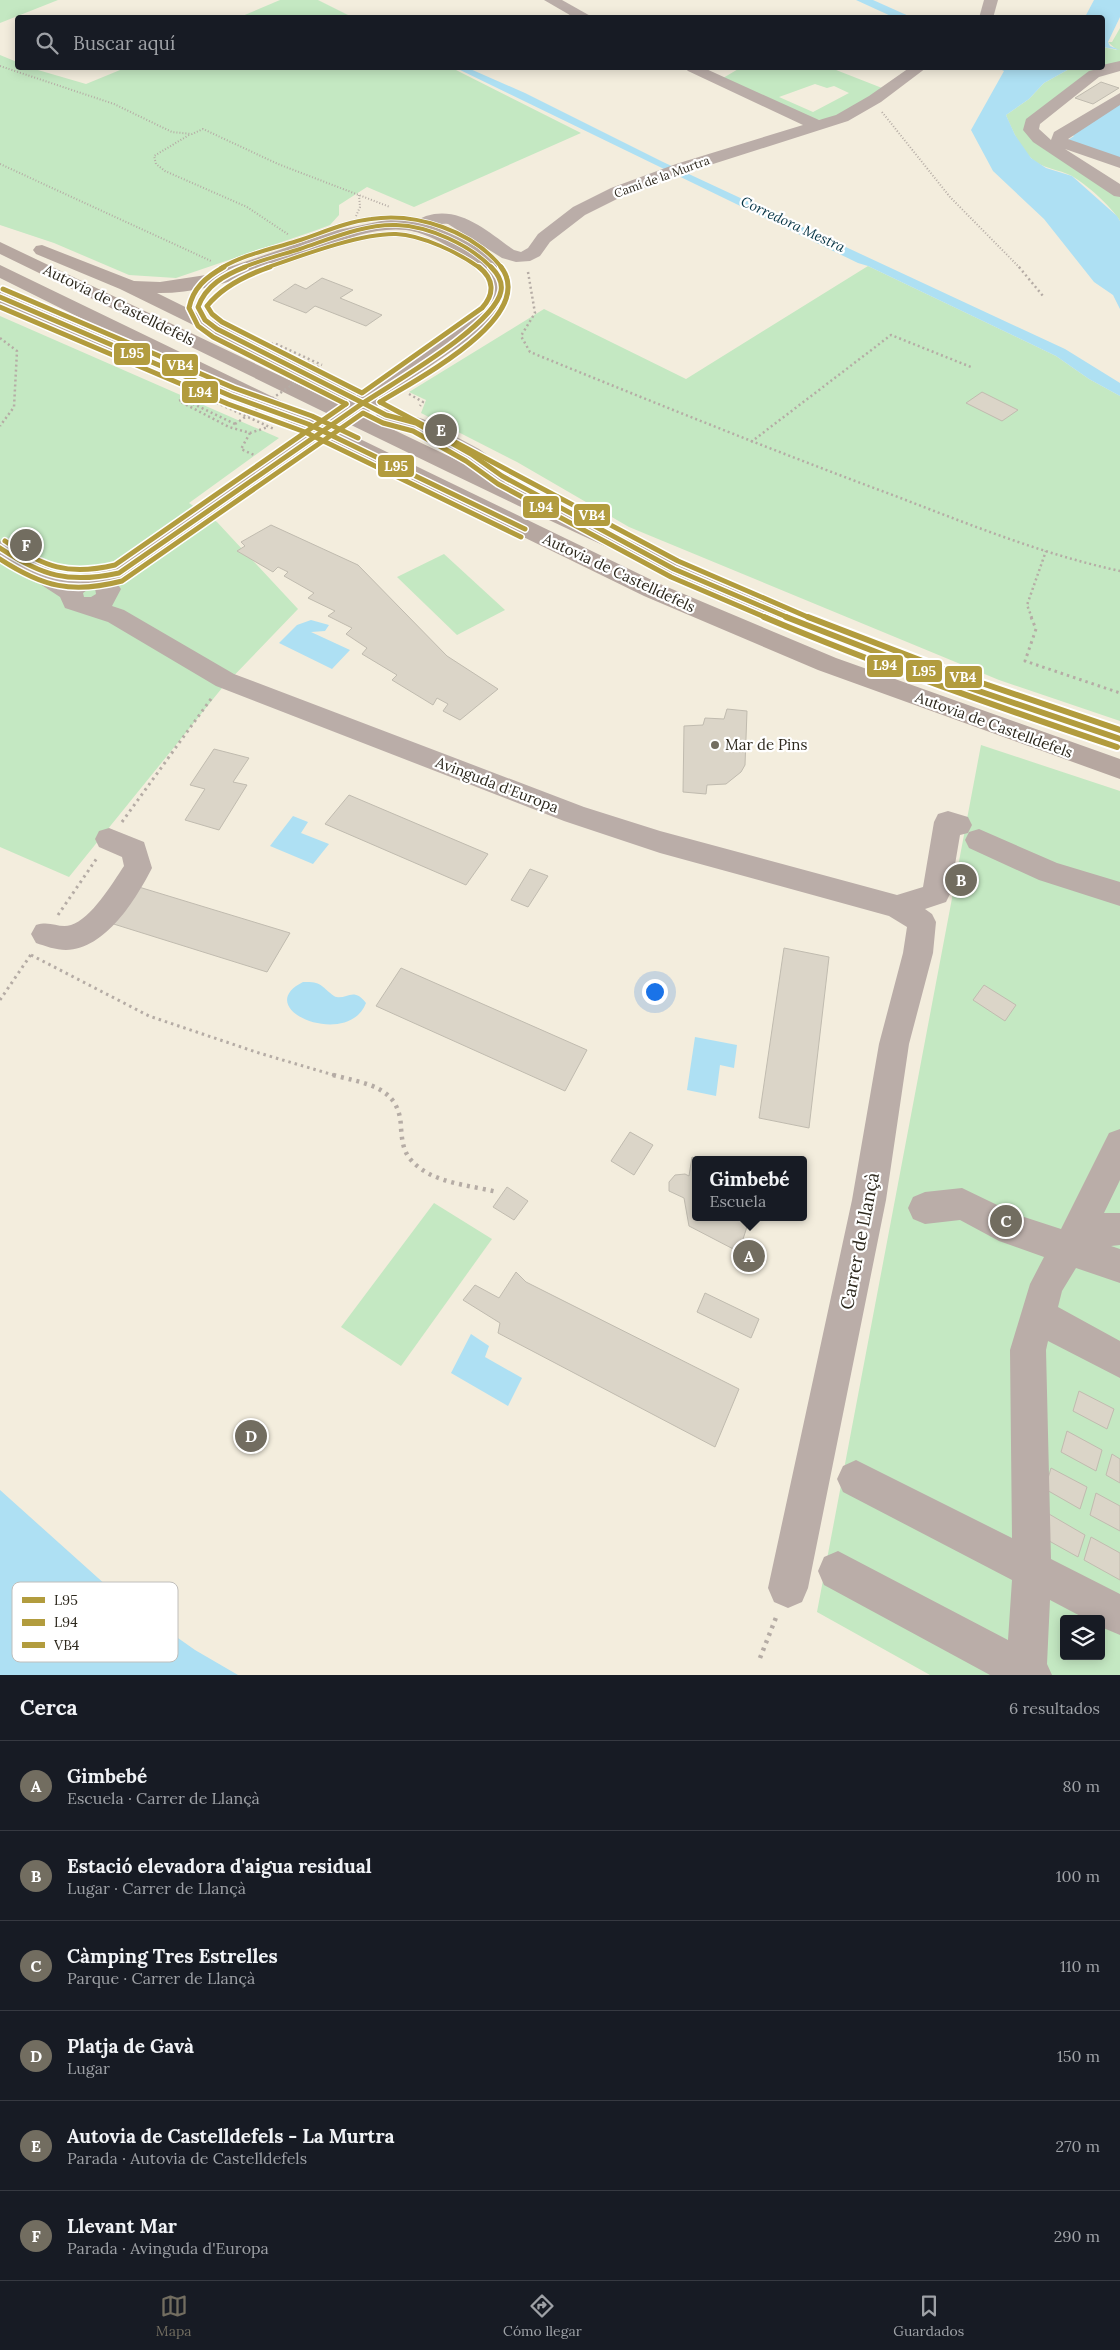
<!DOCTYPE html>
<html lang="es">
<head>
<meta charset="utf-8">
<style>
	:root { --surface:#171b24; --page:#20242c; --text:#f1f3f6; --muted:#9ea1a6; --line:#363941; --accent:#726d60 }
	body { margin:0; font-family:Lora,serif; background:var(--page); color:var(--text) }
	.controls { position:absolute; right:15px; bottom:15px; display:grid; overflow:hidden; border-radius:5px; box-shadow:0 2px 12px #0003 }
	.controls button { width:45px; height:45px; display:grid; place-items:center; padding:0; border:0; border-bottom:1px solid var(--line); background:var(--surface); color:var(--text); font:25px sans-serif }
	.you { position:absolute; left:654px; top:991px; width:18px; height:18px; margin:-12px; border:4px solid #fff; border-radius:50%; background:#1a73e8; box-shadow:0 0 0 8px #1a73e833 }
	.badge { display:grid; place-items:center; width:32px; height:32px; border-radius:50%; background:var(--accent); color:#fff; font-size:16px; font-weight:700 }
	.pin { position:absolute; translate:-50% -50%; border:2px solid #fff; box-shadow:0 1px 5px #0006 }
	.popup { position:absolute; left:692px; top:1156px; width:115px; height:65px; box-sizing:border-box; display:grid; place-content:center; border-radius:5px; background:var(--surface); filter:drop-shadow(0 1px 4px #0005); font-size:16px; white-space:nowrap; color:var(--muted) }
	.popup b { font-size:19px; color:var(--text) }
	.popup::after { content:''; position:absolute; left:50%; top:100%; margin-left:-10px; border:10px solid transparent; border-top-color:var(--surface) }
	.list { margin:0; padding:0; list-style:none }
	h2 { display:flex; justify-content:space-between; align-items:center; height:65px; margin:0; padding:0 20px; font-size:21px }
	h2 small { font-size:16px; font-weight:400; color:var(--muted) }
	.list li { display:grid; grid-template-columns:32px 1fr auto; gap:15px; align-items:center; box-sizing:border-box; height:90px; padding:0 20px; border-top:1px solid var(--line) }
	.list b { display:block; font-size:19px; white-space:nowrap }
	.list p { margin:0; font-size:16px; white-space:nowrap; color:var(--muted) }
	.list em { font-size:16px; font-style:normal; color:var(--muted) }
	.icon { flex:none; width:28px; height:28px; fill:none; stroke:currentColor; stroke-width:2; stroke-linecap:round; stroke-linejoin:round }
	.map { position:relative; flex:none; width:1120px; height:1675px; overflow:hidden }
	.search { position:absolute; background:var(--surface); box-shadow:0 2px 12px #0003; left:15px; right:15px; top:15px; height:55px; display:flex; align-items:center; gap:12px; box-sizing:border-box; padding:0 18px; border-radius:5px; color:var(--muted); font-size:19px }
	.sheet { height:605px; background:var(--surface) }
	nav { display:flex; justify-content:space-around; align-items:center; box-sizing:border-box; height:70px; border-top:1px solid var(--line); background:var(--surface); font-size:14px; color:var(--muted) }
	nav a { display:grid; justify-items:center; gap:2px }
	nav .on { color:var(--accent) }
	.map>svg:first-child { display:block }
</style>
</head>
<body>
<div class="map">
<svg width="1120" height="1675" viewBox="0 0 1120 1675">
	<rect width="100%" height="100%" fill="#f3eddd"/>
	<g fill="#c4e8c2" fill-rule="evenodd">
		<polygon points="0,0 58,0 0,23"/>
		<polygon points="280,0 318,0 352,17 240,17"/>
		<polygon points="1120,28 1120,63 1103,67 1103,47 1117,50 1108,42 1112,42"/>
		<polygon points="0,55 17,62 18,68 31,68 86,84 125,68 452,68 581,133 414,207 367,187 339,205 339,215 330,225 314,231 176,278 129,275 54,243 0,225"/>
		<path d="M 740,68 L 831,68 L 882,88 L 871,97 L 833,119 L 816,120 L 723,78 ZM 815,84 L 827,88 L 834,86 L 849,93 L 813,112 L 779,97 Z"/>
		<path d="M 1071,68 L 1098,68 L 1032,119 L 1026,128 L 1120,194 L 1120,221 C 1112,207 1086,184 1072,176 C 1059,169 1042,169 1031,158 C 1019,147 1012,129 1006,115 L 1029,99 L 1044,83 Z"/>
		<polygon points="868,266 1056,356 1089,379 1120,396 1120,721 999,680 629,527 517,462 421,413 426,400 409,392 544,309 686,379"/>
		<polygon points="0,316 279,438 189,503 217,522 298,609 222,688 69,877 0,847"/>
		<polygon points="444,554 505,610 457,635 397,577"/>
		<path d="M 981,745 L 1120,791 L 1120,1675 L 930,1675 L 817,1612 ZM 1064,1619 L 1101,1619 L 1101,1656 L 1064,1656 Z"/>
		<polygon points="434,1203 492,1239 401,1366 341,1327"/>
	</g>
	<g fill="#aee0f3">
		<polygon points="856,0 873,0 911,17 893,17"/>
		<polygon points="1094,0 1120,0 1120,17 1108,42 1110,46 1120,50 1103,47 1102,18 1085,17"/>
		<polygon points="456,68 468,68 525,93 663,162 1065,349 1120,383 1120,396 1089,379 1056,356 868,266 858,263"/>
		<polygon points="998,68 1071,68 1044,83 1029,99 1006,115 1015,135 1031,158 1046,168 1072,176 1117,216 1120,221 1120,309 1113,295 1094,282 1044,219 993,171 971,130 1004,71"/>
		<polygon points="1120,103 1120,158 1068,140 1074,136 1071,134"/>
		<polygon points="311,620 329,625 325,631 311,632 350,650 332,669 279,643 297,625"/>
		<polygon points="293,816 308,822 301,833 329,844 313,864 270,846"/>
		<path d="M 303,982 C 322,981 322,987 334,996 C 345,1002 353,985 366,1003 C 348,1050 249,1009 303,982 Z"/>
		<polygon points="695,1037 737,1045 734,1068 720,1065 716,1096 687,1090"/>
		<polygon points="471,1334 489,1346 485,1357 522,1378 508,1406 451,1373"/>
		<polygon points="0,1490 117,1595 195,1650 238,1675 0,1675"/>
	</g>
	<g fill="#dbd5c8" stroke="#c0bbaf">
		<polygon points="1101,82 1119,88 1093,104 1075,98"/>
		<polygon points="322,278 353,290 340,298 382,315 366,326 315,306 306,313 273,300 295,284 306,289"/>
		<polygon points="982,392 1018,410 1002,421 966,403"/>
		<polygon points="271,525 358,565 447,656 498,689 460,720 443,711 448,704 437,698 433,705 392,680 397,675 362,654 367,648 346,634 352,628 328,616 335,611 308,598 314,593 284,576 288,572 278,567 273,572 237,551 245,546 241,542"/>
		<polygon points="727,709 747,711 745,765 741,772 726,784 707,785 706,794 683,792 684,726 703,725 705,718 724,719"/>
		<polygon points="214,749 249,758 233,782 247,785 219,830 185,820 205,789 190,785"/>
		<polygon points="349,795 488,854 466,885 325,824"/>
		<polygon points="530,869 548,876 528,907 511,900"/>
		<polygon points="954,870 969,873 967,890 952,887"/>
		<polygon points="129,884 290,933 267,972 104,921"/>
		<polygon points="784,948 829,957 809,1128 759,1118"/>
		<polygon points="401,968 587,1050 565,1091 376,1006"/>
		<polygon points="984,985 1016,1005 1005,1021 973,1000"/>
		<polygon points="630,1132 653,1145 634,1175 611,1161"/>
		<polygon points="692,1157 698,1160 695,1160 695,1217 750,1217 739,1252 689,1226 684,1198 669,1191 669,1182 675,1175 685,1174 689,1176"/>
		<polygon points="507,1187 528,1201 514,1220 493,1207"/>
		<polygon points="516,1272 526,1282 739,1389 715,1447 498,1333 500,1323 463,1300 475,1285 499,1298"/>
		<polygon points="705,1293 759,1319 751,1338 697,1312"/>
		<polygon points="1079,1391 1114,1409 1107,1429 1073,1411"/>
		<polygon points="1067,1431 1102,1450 1096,1471 1061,1452"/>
		<polygon points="1112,1454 1120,1459 1120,1483 1106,1475"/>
		<polygon points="1051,1468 1087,1487 1080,1509 1045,1489"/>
		<polygon points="1096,1493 1120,1506 1120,1531 1090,1515"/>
		<polygon points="1049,1514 1085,1535 1078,1557 1042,1537"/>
		<polygon points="1091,1537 1120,1553 1120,1580 1084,1560"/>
	</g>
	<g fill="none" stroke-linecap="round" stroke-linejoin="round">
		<g stroke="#b5aca5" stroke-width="2" stroke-dasharray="1 2" stroke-linecap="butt">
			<polyline points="0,66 114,104 172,132 192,134 203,129 278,164 390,207"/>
			<polyline points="882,112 950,197 1020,268"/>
			<polyline points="189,135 154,156 156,164 165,171 247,207 289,235"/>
			<polyline points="0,164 211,261"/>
			<polyline points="356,216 360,207 359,195"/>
		</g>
		<g stroke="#b5aca5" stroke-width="2.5" stroke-dasharray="2 3" stroke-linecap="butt">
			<polyline points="1019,267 1043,296"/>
			<path d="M 528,272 L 535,313 L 521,336 L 530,352 C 650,401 769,449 890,494 C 966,523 1041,554 1120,571"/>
			<polyline points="0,338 17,351 14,407 0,426"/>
			<polyline points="130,363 274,429"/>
			<polyline points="409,394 423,402 420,406"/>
			<polyline points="235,424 183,399 179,401 229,427 250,433 268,427"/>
			<polyline points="250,433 241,449 254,455"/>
			<polyline points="751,442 891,335 971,367"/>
			<polyline points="1032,618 1027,605 1046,551"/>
		</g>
		<g stroke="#b5aca5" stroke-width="3" stroke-dasharray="2.5 4" stroke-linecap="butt">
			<polyline points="1031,617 1036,629 1025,661 1120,693"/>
			<polyline points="122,822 213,696"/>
			<polyline points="58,915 97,858"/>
			<polyline points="31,955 149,1016 259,1053 337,1076"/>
			<polyline points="0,1000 32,953"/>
		</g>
		<g stroke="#b5aca5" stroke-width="4.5" stroke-dasharray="3 5" stroke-linecap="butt">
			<path d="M 333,1075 C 366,1084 400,1086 401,1128 C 402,1140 403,1151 411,1160 C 431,1183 469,1185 497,1192"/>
			<polyline points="760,1658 777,1615"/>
		</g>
		<g fill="#baada8" fill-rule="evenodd">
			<polygon points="544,0 562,0 594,18 575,18"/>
			<polygon points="984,0 998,0 993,18 979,18"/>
			<polygon points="1120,61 1120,71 1099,77 1040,124 1039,129 1051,140 1054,132 1120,93 1120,105 1068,139 1120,157 1120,168 1065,149 1120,184 1120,197 1114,196 1033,142 1023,130 1026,119 1089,71 1102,68 1102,65"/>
			<path d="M 685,68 L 704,68 L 819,120 L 836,115 L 869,96 L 909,68 L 926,68 L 881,102 L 848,121 L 688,172 L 623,196 L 585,215 L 550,242 L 540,256 L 530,261 L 516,262 L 502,258 L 448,224 C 434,222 425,234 412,231 L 409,227 C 413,222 419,219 426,216 C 460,205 488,232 514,250 L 521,252 L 528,248 L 538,234 L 573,207 L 611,188 L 676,164 L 803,125 L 688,71 Z"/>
			<polygon points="386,409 423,419 479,449 510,471 513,476 510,481 502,483 494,481 463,459 409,427 379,419 376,415 379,411"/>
			<path d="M 0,541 L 8,543 L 68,580 C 87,568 109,569 121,589 L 112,606 L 124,610 L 234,674 L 584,807 L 660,831 L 897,895 L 923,887 L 934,822 L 938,814 L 948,811 L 968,817 L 972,825 L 968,833 L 960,835 L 950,894 L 946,902 L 925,909 L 932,914 L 936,922 L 933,953 L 909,1044 L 886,1200 L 808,1588 L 802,1602 L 788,1608 L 774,1602 L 768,1588 L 852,1200 L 879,1044 L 903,953 L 907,927 L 889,916 L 660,853 L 564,821 L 216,686 L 108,622 L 65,608 L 60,597 L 0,558 ZM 90,588 L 95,588 L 96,594 L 91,597 L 84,597 L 83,593 Z"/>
			<path d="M 109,828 L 144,842 L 152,868 C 136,899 106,949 66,950 C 56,950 45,946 36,943 L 31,934 L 36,925 C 51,920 59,929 71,925 C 91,919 112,884 124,866 L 122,857 L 99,847 L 95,839 L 99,831 Z"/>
			<polygon points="979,829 1057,863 1120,882 1120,906 1039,880 969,848 965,840 969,832"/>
			<polygon points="1120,1129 1120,1180 1104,1213 1120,1213 1120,1245 1111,1246 1120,1249 1120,1283 1076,1268 1062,1291 1058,1307 1120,1341 1120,1378 1048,1341 1046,1350 1051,1559 1120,1594 1120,1635 1101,1627 1101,1619 1086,1619 1050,1600 1047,1664 1052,1675 990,1675 824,1585 818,1571 824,1557 838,1551 1008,1640 1012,1580 843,1492 837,1479 843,1466 856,1460 1012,1538 1010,1350 1030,1284 1044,1257 999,1241 960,1220 925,1224 913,1219 908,1208 913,1197 925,1192 962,1188 1018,1215 1061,1229 1109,1133"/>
		</g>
		<g fill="#b6a7a0" fill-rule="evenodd">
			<path d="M 391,219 C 423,219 452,233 480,249 C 548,288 483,330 445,356 C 423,371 401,386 379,401 L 372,403 L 365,401 L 362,397 L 365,393 L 471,320 C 485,307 500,290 486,271 C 477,260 463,254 451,248 C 437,240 422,232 406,230 C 378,227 350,237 325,247 C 272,266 214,294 157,293 L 353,390 L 356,394 L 353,398 L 346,400 L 120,289 L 36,254 L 33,250 L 36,246 L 42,245 L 134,281 L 160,282 L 206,275 L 338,230 Z"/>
			<path d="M 0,242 L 543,501 L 682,564 L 845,632 L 970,679 L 1120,729 L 1120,749 C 865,670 622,557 382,440 C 255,378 127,316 0,254 Z"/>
			<polygon points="0,265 660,584 836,658 1120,759 1120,779 818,670 644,596 301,428 0,278"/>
			<polygon points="0,291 128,345 131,349 128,353 114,353 0,304"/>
			<polygon points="289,448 297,450 300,455 297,460 127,578 92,588 84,586 80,580 84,574 111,567 281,450"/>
		</g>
		<polyline stroke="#b5aca5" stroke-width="2.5" stroke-dasharray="2 3" stroke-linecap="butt" points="235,424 318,367 270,345 274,343 322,365"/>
		<polyline stroke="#b6a7a0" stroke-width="21" points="289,455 372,397"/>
		<g stroke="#fff" stroke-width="5.5">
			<path id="bus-1-far2" d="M 242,268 C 261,260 281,255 300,249 C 330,239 364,224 396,225 C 429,226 470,245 492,268"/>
		</g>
		<g stroke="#fff" stroke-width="8">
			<g id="bus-1-far1">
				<path d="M 245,267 C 225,275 206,285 198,307 L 205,320 L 217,329 L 363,403 C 393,383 495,325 501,291 C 503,281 497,273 491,267"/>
				<polyline points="0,297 231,396 308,424 525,529"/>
				<polyline points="363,403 386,415 416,423 471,454 502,476 674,569 789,618"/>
				<path d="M 0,548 C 42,576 69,584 119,573 L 363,403"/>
			</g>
		</g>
		<g stroke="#fff" stroke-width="10">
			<polyline id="bus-1" points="786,617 961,685 1120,739"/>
		</g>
		<g stroke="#fff" stroke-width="5.5">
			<path id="bus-2-far2" d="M 221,268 C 245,254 272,249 297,241 C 322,233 345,222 371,219 C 416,212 473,231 502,268"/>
		</g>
		<g stroke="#fff" stroke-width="8">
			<g id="bus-2-far1">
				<path d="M 224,267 C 206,277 193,288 189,308 L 198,326 L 213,337 L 346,404"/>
				<polyline points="0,307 228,404 305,432 521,537"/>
				<path d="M 380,402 C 413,381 539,317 501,267"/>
				<path d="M 0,559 C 43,587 72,594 122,581 L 363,413 L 383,423 L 413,431 L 466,461 L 498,484 L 671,577 L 767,618"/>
			</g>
		</g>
		<g stroke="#fff" stroke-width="10">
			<path id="bus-2" d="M 764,617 C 880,666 998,707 1117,747"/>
		</g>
		<g stroke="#fff" stroke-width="5.5">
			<path id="bus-3-far2" d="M 266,268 C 300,256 361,233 396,234 C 422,235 459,253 480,268"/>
		</g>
		<g stroke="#fff" stroke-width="8">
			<g id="bus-3-far1">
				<path d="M 270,267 C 246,275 223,286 207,306 L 212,314 L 222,322 L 362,393 L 482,308 C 495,294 494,279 479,267"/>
				<polyline points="3,289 234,388 312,416 358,438"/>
				<polyline points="380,402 678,561 810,618"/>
				<path d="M 5,541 C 44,567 68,576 115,565 L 346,404"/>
			</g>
		</g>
		<g stroke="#fff" stroke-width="10">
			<polyline id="bus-3" points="808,617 964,677 1120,730"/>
		</g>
		<use href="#bus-1-far2" stroke="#b29c3e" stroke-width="4"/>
		<use href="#bus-1-far1" stroke="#b29c3e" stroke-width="5"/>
		<use href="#bus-1" stroke="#b29c3e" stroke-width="6"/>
		<use href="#bus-2-far2" stroke="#b29c3e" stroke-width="4"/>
		<use href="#bus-2-far1" stroke="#b29c3e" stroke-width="5"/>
		<use href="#bus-2" stroke="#b29c3e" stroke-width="6"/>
		<use href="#bus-3-far2" stroke="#b29c3e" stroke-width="4"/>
		<use href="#bus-3-far1" stroke="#b29c3e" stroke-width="5"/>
		<use href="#bus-3" stroke="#b29c3e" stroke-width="6"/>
	</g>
	<circle fill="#726d60" stroke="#fff" stroke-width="2" cx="715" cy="745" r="5"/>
	<g text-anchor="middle" stroke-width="4.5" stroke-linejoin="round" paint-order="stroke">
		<g font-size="12" fill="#2d281d" stroke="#fff">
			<text transform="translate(662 177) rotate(-20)" y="4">Camí de la Murtra</text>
		</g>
		<g font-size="14" font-style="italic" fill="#063445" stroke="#fff">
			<text transform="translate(793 224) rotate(25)" y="5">Corredora Mestra</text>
		</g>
		<g font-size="15" fill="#2d281d" stroke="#fff">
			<text transform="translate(119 305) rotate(26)" y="5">Autovia de Castelldefels</text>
			<text transform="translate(619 573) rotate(25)" y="5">Autovia de Castelldefels</text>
			<text transform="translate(994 725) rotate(20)" y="5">Autovia de Castelldefels</text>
			<text transform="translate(497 785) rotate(21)" y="5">Avinguda d'Europa</text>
		</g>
		<g font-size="15" fill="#2d281d" stroke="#fff" text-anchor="start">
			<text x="725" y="750">Mar de Pins</text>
		</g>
		<g font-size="18" fill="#2d281d" stroke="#fff">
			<text transform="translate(860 1241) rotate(-79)" y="6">Carrer de Llançà</text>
		</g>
	</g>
	<rect x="12" y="1582" width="166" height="80" rx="8" fill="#fff" stroke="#c0bebb" stroke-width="1"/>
	<rect x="22" y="1597" width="23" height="6" fill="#b29c3e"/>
	<rect x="22" y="1619" width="23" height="7" fill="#b29c3e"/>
	<rect x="22" y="1642" width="23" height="6" fill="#b29c3e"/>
	<g font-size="14" fill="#2d281d">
		<text x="54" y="1605">L95</text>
		<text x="54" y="1627">L94</text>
		<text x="54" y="1650">VB4</text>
	</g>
	<g stroke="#fff" stroke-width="2">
		<rect x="113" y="342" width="38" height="24" rx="5" fill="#b29c3e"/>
		<rect x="161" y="353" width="38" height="24" rx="5" fill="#b29c3e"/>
		<rect x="181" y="380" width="38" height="24" rx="5" fill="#b29c3e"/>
		<rect x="377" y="454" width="38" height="24" rx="5" fill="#b29c3e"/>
		<rect x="522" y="495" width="38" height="24" rx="5" fill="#b29c3e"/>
		<rect x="573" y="503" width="38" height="24" rx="5" fill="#b29c3e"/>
		<rect x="866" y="654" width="38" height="24" rx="5" fill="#b29c3e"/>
		<rect x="905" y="659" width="38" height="24" rx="5" fill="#b29c3e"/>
		<rect x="944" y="665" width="39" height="24" rx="5" fill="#b29c3e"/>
	</g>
	<g font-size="14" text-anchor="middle" font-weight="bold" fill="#fff">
		<text x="132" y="358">L95</text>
		<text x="180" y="370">VB4</text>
		<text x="200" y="397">L94</text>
		<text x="396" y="471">L95</text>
		<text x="541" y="512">L94</text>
		<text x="592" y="520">VB4</text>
		<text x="885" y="670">L94</text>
		<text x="924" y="676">L95</text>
		<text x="963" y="682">VB4</text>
	</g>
</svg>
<div class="controls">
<button><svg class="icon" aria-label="layers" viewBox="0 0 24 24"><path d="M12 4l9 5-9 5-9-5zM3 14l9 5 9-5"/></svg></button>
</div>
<div class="you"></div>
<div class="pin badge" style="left:749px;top:1256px">A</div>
<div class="popup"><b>Gimbebé</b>Escuela</div>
<div class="pin badge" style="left:961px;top:880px">B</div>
<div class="pin badge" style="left:1006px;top:1221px">C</div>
<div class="pin badge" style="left:251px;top:1436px">D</div>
<div class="pin badge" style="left:441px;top:430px">E</div>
<div class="pin badge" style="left:26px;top:545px">F</div>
<div class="search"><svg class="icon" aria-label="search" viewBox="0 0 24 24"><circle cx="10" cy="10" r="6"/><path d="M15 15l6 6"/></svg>Buscar aquí</div>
</div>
<section class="sheet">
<h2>Cerca<small>6 resultados</small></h2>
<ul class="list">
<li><span class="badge">A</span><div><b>Gimbebé</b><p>Escuela · Carrer de Llançà</p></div><em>80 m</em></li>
<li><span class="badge">B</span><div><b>Estació elevadora d'aigua residual</b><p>Lugar · Carrer de Llançà</p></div><em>100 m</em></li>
<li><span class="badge">C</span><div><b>Càmping Tres Estrelles</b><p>Parque · Carrer de Llançà</p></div><em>110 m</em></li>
<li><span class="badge">D</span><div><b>Platja de Gavà</b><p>Lugar</p></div><em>150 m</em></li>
<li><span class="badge">E</span><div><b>Autovia de Castelldefels - La Murtra</b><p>Parada · Autovia de Castelldefels</p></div><em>270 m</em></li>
<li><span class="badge">F</span><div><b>Llevant Mar</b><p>Parada · Avinguda d'Europa</p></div><em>290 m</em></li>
</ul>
</section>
<nav>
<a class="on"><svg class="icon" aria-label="map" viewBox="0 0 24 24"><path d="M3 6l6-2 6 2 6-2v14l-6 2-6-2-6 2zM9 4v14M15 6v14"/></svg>Mapa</a>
<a><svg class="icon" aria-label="directions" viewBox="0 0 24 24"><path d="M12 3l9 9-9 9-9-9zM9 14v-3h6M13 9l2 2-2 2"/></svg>Cómo llegar</a>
<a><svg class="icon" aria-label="saved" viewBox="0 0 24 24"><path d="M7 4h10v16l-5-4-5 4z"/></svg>Guardados</a>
</nav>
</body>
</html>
